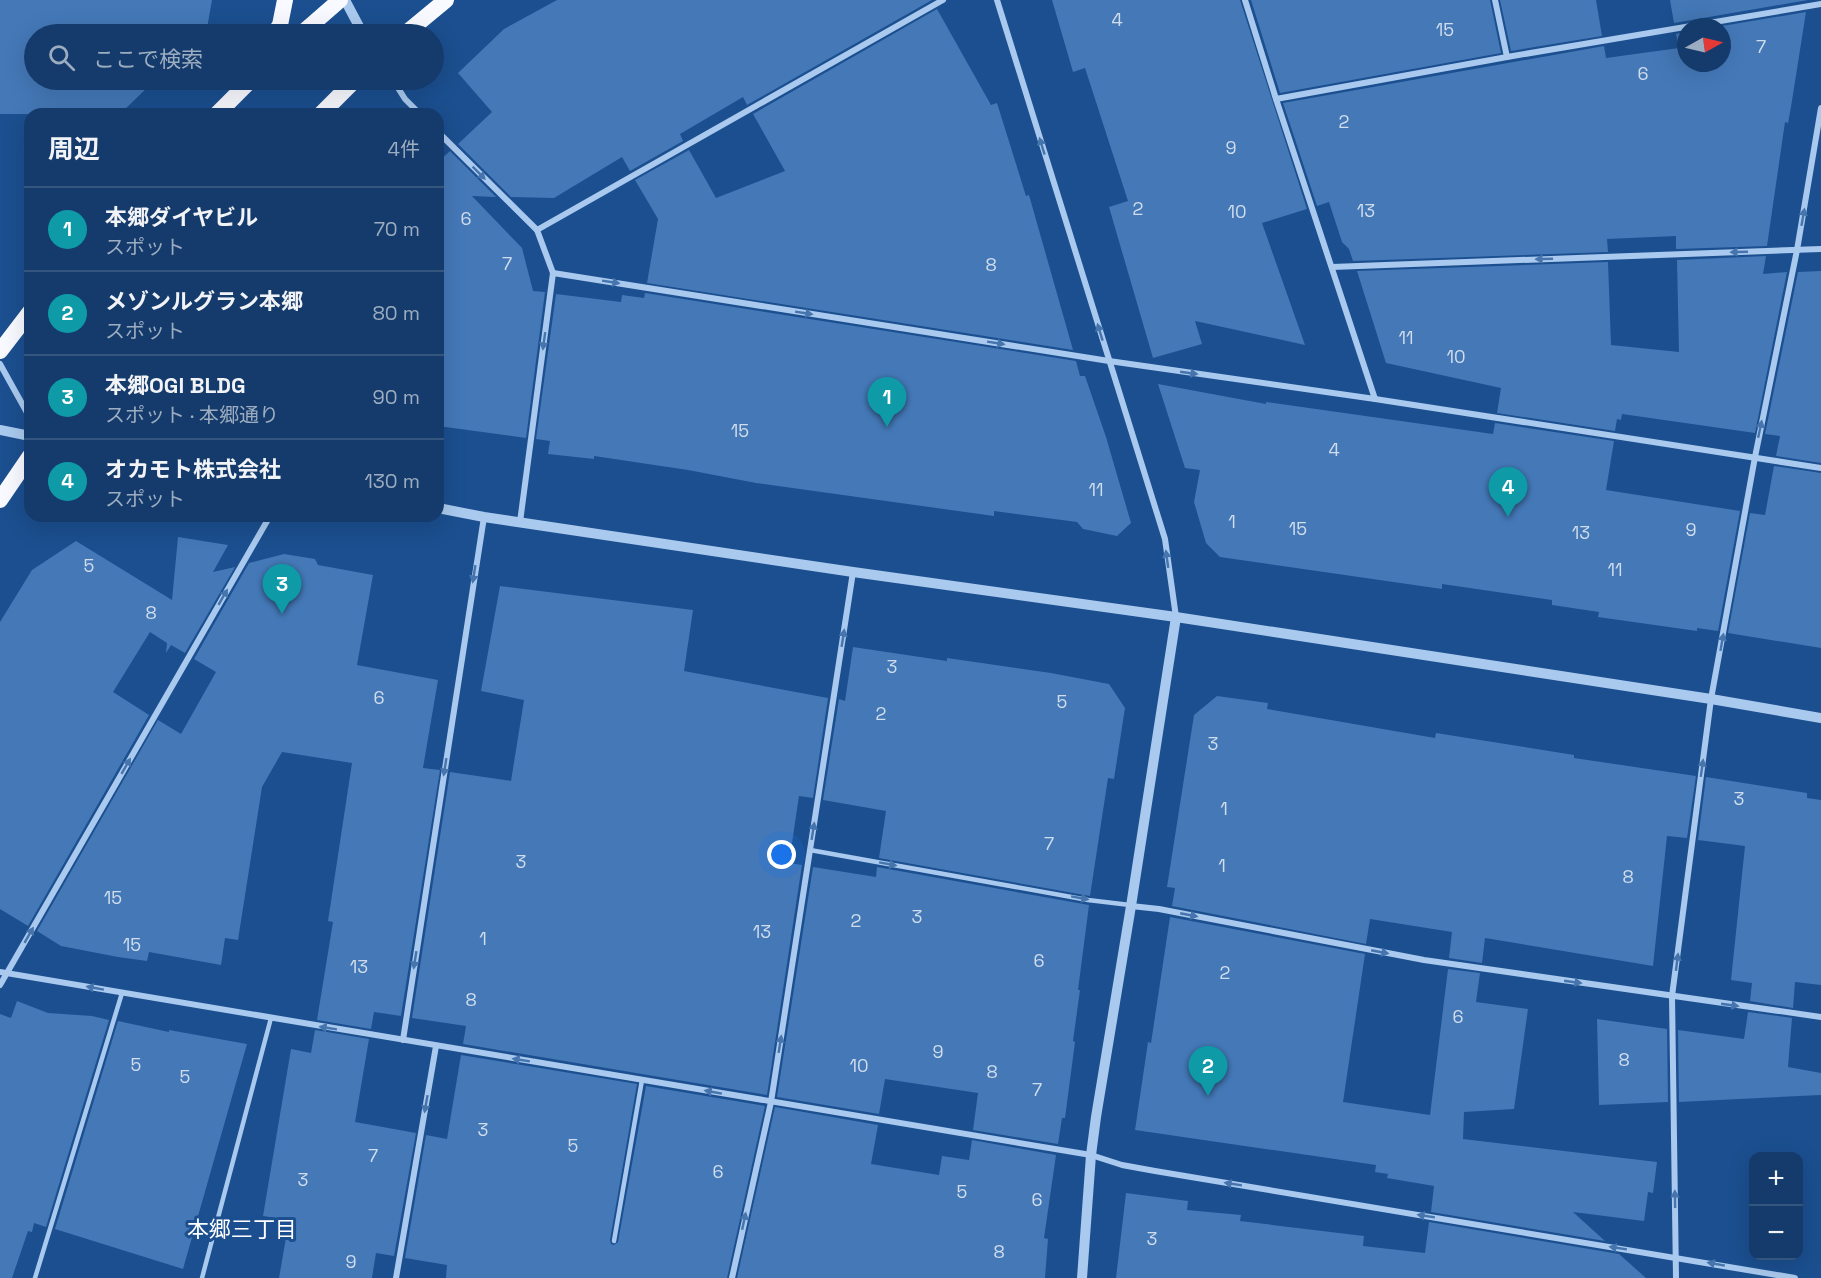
<!DOCTYPE html>
<html lang="ja">
<head>
<meta charset="utf-8">
<style>
	:root { --surface:#143b6b; --page:#1d4271; --text:#f1f3f6; --muted:#9dadc1; --line:#33557e; --accent:#8bbbb9 }
	body { margin:0; font-family:"Space Grotesk","Noto Sans JP",sans-serif; background:var(--page); color:var(--text) }
	.controls { position:absolute; right:18px; bottom:18px; display:grid; overflow:hidden; border-radius:12px; box-shadow:0 6px 24px #0002 }
	.controls button { width:54px; height:54px; display:grid; place-items:center; padding:0; border:0; border-bottom:2px solid var(--line); background:var(--surface); color:var(--text); font:30px sans-serif }
	.compass { position:absolute; left:1677px; top:18px; width:54px; height:54px; border-radius:50%; background:var(--surface); box-shadow:0 6px 24px #0002; rotate:82deg }
	.you { position:absolute; left:782px; top:855px; width:21px; height:21px; margin:-15px; border:4px solid #fff; border-radius:50%; background:#1a73e8; box-shadow:0 0 0 9px #1a73e833 }
	.badge { display:grid; place-items:center; width:39px; height:39px; border-radius:50%; background:var(--accent); color:#fff; font-size:20px; font-weight:700 }
	.pin { position:absolute; translate:-50% -50px; filter:drop-shadow(0 2px 3px #0008) }
	.pin::after { content:''; position:absolute; top:32px; width:21px; height:18px; background:inherit; clip-path:polygon(0 0,100% 0,50% 100%) }
	.list { margin:0; padding:0; list-style:none }
	h2 { display:flex; justify-content:space-between; align-items:center; height:78px; margin:0; padding:0 24px; font-size:26px }
	h2 small { font-size:20px; font-weight:400; color:var(--muted) }
	.list li { display:grid; grid-template-columns:39px 1fr auto; gap:18px; align-items:center; box-sizing:border-box; height:84px; padding:0 24px; border-top:2px solid var(--line) }
	.list b { display:block; font-size:22px; white-space:nowrap }
	.list p { margin:0; font-size:20px; white-space:nowrap; color:var(--muted) }
	.list em { font-size:20px; font-style:normal; color:var(--muted) }
	.icon { flex:none; width:33px; height:33px; fill:none; stroke:currentColor; stroke-width:2; stroke-linecap:round; stroke-linejoin:round }
	.map { position:relative; flex:none; width:1821px; height:1278px; overflow:hidden }
	.search { position:absolute; background:var(--surface); box-shadow:0 6px 24px #0002; left:24px; top:24px; width:420px; height:66px; display:flex; align-items:center; gap:15px; box-sizing:border-box; padding:0 21px; border-radius:33px; color:var(--muted); font-size:22px }
	.panel { position:absolute; background:var(--surface); box-shadow:0 6px 24px #0002; left:24px; top:108px; width:420px; height:414px; border-radius:18px }
	.map>svg:first-child { display:block }
</style>
</head>
<body>
<div class="map">
<svg width="1821" height="1278" viewBox="0 0 1821 1278">
	<rect width="100%" height="100%" fill="#1b4f8f"/>
	<g fill="#4478b7">
		<polygon points="0,0 212,0 206,34 34,34 34,80 147,80 151,84 120,114 0,114"/>
		<polygon points="557,0 932,0 747,105 743,97 680,134 683,141 630,171 622,157 554,198 511,197 458,144 492,112 458,73 504,29"/>
		<polygon points="1052,0 1240,0 1307,209 1262,223 1305,345 1195,321 1202,344 1153,358 1109,207 1128,201 1085,68 1073,72"/>
		<polygon points="1251,0 1490,0 1501,53 1280,93"/>
		<polygon points="1500,0 1596,0 1602,36 1511,51"/>
		<polygon points="1670,0 1808,0 1674,23"/>
		<polygon points="937,9 991,105 997,103 1026,196 1029,195 1073,350 647,283 658,219 635,180 689,150 716,198 785,171 753,114"/>
		<polygon points="1806,12 1791,107 1788,123 1785,122 1767,246 1676,249 1676,236 1607,239 1608,252 1353,261 1349,249 1342,242 1329,202 1317,206 1283,103 1604,46 1606,58 1679,48 1676,34 1686,32 1686,63 1722,63 1722,27 1716,27"/>
		<polygon points="450,151 496,197 472,196 522,248 533,291 545,292 526,438 438,426 438,160 439,161"/>
		<polygon points="1766,256 1763,274 1787,272 1755,433 1622,414 1621,420 1617,419 1615,431 1497,413 1501,388 1386,363 1357,271 1608,262 1611,345 1679,352 1677,260"/>
		<polygon points="1821,271 1821,463 1776,456 1780,436 1765,434 1798,272"/>
		<polygon points="645,293 1076,361 1080,376 1085,376 1106,437 1131,523 1117,536 1083,529 1077,522 994,511 994,516 756,483 688,470 594,456 594,459 548,454 550,441 536,439 556,294 621,302 622,295 644,298"/>
		<polygon points="1158,384 1266,404 1266,402 1493,434 1495,423 1614,441 1606,490 1740,511 1718,631 1697,628 1697,631 1598,617 1599,612 1552,605 1552,600 1442,584 1442,589 1220,557 1206,543 1194,502 1200,470 1185,468"/>
		<polygon points="1774,466 1821,473 1821,648 1728,633 1750,513 1765,515"/>
		<polygon points="178,537 228,545 213,572 235,567 185,653 171,645 166,653 167,643 150,632 113,692 149,715 28,926 0,909 0,622 32,570 76,541 172,600"/>
		<polygon points="284,554 315,559 318,565 373,575 357,665 438,680 423,768 440,770 401,1016 374,1012 371,1029 317,1020 333,922 328,921 352,763 282,752 262,787 238,940 225,938 221,965 149,952 147,961 118,957 61,946 37,931 158,720 181,734 216,672 194,659 249,563"/>
		<polygon points="500,586 693,610 684,671 828,698 813,798 799,796 789,863 802,865 767,1095 463,1044 466,1026 412,1018 450,772 511,781 524,700 481,691"/>
		<polygon points="853,647 947,661 947,658 1051,673 1109,684 1125,708 1114,779 1108,778 1090,896 879,858 886,811 823,800 839,699 845,701"/>
		<polygon points="1217,696 1268,703 1267,709 1435,738 1436,733 1574,755 1574,758 1696,776 1687,838 1667,836 1653,966 1485,938 1482,963 1449,958 1452,932 1370,919 1366,944 1172,906 1175,888 1167,887 1194,715"/>
		<polygon points="1706,777 1807,793 1807,798 1821,800 1821,985 1795,982 1793,1008 1750,1001 1752,983 1731,980 1745,846 1698,840"/>
		<polygon points="813,867 876,877 877,867 1089,905 1078,990 1080,990 1073,1041 1075,1042 1065,1118 1062,1118 1058,1144 973,1130 978,1093 885,1079 879,1114 777,1097"/>
		<polygon points="1170,917 1365,954 1343,1102 1430,1115 1448,969 1480,973 1476,1002 1528,1009 1514,1109 1464,1112 1463,1139 1657,1162 1653,1193 1648,1192 1644,1221 1573,1212 1605,1241 1431,1212 1434,1186 1387,1178 1388,1174 1375,1172 1376,1165 1135,1130 1148,1042 1151,1043"/>
		<polygon points="17,1001 48,1013 92,1016 109,1020 46,1227 34,1223 32,1232 28,1231 12,1278 0,1278 0,1014 11,1018"/>
		<polygon points="1748,1012 1792,1018 1788,1067 1821,1073 1821,1095 1679,1102 1678,1030 1744,1039"/>
		<polygon points="1597,1019 1667,1029 1668,1102 1599,1105"/>
		<polygon points="118,1021 169,1032 169,1030 247,1044 183,1269 55,1229"/>
		<polygon points="315,1030 369,1039 355,1122 416,1133 394,1256 376,1253 372,1278 279,1278 289,1220 263,1216 291,1049 311,1053"/>
		<polygon points="461,1055 637,1084 610,1240 611,1244 614,1245 618,1242 646,1086 765,1106 727,1278 446,1278 447,1265 405,1258 426,1135 447,1139"/>
		<polygon points="775,1107 878,1125 871,1164 939,1175 942,1156 969,1160 972,1140 1056,1155 1044,1238 1048,1239 1045,1278 737,1278"/>
		<polygon points="1126,1193 1188,1201 1187,1210 1241,1215 1240,1221 1364,1236 1363,1246 1425,1253 1429,1222 1619,1254 1646,1278 1116,1278"/>
	</g>
	<g fill="none" stroke-linecap="round" stroke-linejoin="round">
		<g stroke="#a9c9ee" stroke-width="4.5">
			<polyline points="810,850 1088,900 1130,905"/>
			<polyline points="614,1241 642,1080"/>
			<polyline points="35,1278 122,993"/>
			<polyline points="202,1278 271,1018"/>
		</g>
		<g stroke="#a9c9ee" stroke-width="6">
			<polyline points="997,0 1165,539 1176,617"/>
			<polyline points="1245,0 1276,99 1375,399"/>
			<polyline points="1495,0 1507,57"/>
			<polyline points="393,80 405,99 420,114"/>
			<polyline points="1276,99 1507,57 1821,4"/>
			<polyline points="438,132 537,230 553,273 520,522"/>
			<polyline points="537,230 943,0"/>
			<polyline points="1332,267 1821,249"/>
			<polyline points="553,273 1109,361 1375,399 1821,468"/>
			<polyline points="0,364 30,418"/>
			<polyline points="1131,906 1159,909 1424,960 1821,1017"/>
			<polyline points="0,972 1091,1155 1122,1165 1155,1171 1795,1278"/>
			<polyline points="0,985 270,516"/>
			<polyline points="403,1040 484,517"/>
			<polyline points="396,1278 436,1046"/>
			<polyline points="732,1278 771,1102 853,572"/>
			<polyline points="1676,1278 1672,996 1711,699 1755,457 1797,250 1821,108"/>
		</g>
		<g stroke="#a9c9ee" stroke-width="10">
			<polyline points="345,0 363,34"/>
			<polyline points="0,430 30,436"/>
			<polyline points="438,508 484,517 853,572 1176,617 1711,699 1821,718"/>
			<polyline points="1082,1278 1091,1155 1096,1117 1131,906 1176,617"/>
		</g>
		<g stroke="#f8faff" stroke-width="16">
			<polyline points="274,34 280,25 285,0"/>
			<polyline points="301,34 340,0"/>
			<polyline points="405,34 446,0"/>
			<polyline points="217,114 251,80"/>
			<polyline points="321,114 355,80"/>
			<polyline points="0,351 30,312"/>
			<polyline points="0,500 30,456"/>
		</g>
	</g>
	<defs><path id="oneway-solid" d="M-6-.8H1V-3.2L6.5 0L1 3.2V.8H-6Z" transform="scale(1.5)"/></defs>
	<g fill="#4674ac">
		<use href="#oneway-solid" transform="translate(1042 146) rotate(-107)"/>
		<use href="#oneway-solid" transform="translate(479 173) rotate(45)"/>
		<use href="#oneway-solid" transform="translate(1803 217) rotate(-80)"/>
		<use href="#oneway-solid" transform="translate(1739 252) rotate(178)"/>
		<use href="#oneway-solid" transform="translate(1544 259) rotate(178)"/>
		<use href="#oneway-solid" transform="translate(611 282) rotate(9)"/>
		<use href="#oneway-solid" transform="translate(804 313) rotate(9)"/>
		<use href="#oneway-solid" transform="translate(1100 332) rotate(-107)"/>
		<use href="#oneway-solid" transform="translate(544 341) rotate(98)"/>
		<use href="#oneway-solid" transform="translate(996 343) rotate(9)"/>
		<use href="#oneway-solid" transform="translate(1189 373) rotate(8)"/>
		<use href="#oneway-solid" transform="translate(1760 429) rotate(-78)"/>
		<use href="#oneway-solid" transform="translate(1167 559) rotate(-98)"/>
		<use href="#oneway-solid" transform="translate(474 574) rotate(99)"/>
		<use href="#oneway-solid" transform="translate(223 597) rotate(-60)"/>
		<use href="#oneway-solid" transform="translate(843 638) rotate(-81)"/>
		<use href="#oneway-solid" transform="translate(1722 642) rotate(-80)"/>
		<use href="#oneway-solid" transform="translate(126 766) rotate(-60)"/>
		<use href="#oneway-solid" transform="translate(445 767) rotate(99)"/>
		<use href="#oneway-solid" transform="translate(1702 768) rotate(-82)"/>
		<use href="#oneway-solid" transform="translate(813 831) rotate(-81)"/>
		<use href="#oneway-solid" transform="translate(888 864) rotate(10)"/>
		<use href="#oneway-solid" transform="translate(1080 898) rotate(10)"/>
		<use href="#oneway-solid" transform="translate(1189 915) rotate(11)"/>
		<use href="#oneway-solid" transform="translate(29 935) rotate(-60)"/>
		<use href="#oneway-solid" transform="translate(1380 952) rotate(11)"/>
		<use href="#oneway-solid" transform="translate(415 960) rotate(99)"/>
		<use href="#oneway-solid" transform="translate(1677 962) rotate(-83)"/>
		<use href="#oneway-solid" transform="translate(1573 982) rotate(8)"/>
		<use href="#oneway-solid" transform="translate(95 988) rotate(-170)"/>
		<use href="#oneway-solid" transform="translate(1730 1005) rotate(8)"/>
		<use href="#oneway-solid" transform="translate(328 1028) rotate(-171)"/>
		<use href="#oneway-solid" transform="translate(780 1044) rotate(-81)"/>
		<use href="#oneway-solid" transform="translate(521 1060) rotate(-171)"/>
		<use href="#oneway-solid" transform="translate(713 1092) rotate(-170)"/>
		<use href="#oneway-solid" transform="translate(426 1104) rotate(100)"/>
		<use href="#oneway-solid" transform="translate(1233 1184) rotate(-171)"/>
		<use href="#oneway-solid" transform="translate(1675 1199) rotate(-91)"/>
		<use href="#oneway-solid" transform="translate(1426 1216) rotate(-171)"/>
		<use href="#oneway-solid" transform="translate(744 1221) rotate(-78)"/>
		<use href="#oneway-solid" transform="translate(1618 1248) rotate(-171)"/>
		<use href="#oneway-solid" transform="translate(1716 1264) rotate(-170)"/>
	</g>
	<g text-anchor="middle" stroke-width="6" stroke-linejoin="round" paint-order="stroke">
		<g font-size="18" fill="#d0dded">
			<text x="1117" y="26">4</text>
			<text x="1445" y="36">15</text>
			<text x="1761" y="53">7</text>
			<text x="1643" y="80">6</text>
			<text x="1344" y="128">2</text>
			<text x="1231" y="154">9</text>
			<text x="1138" y="215">2</text>
			<text x="1366" y="217">13</text>
			<text x="1237" y="218">10</text>
			<text x="466" y="225">6</text>
			<text x="507" y="270">7</text>
			<text x="991" y="271">8</text>
			<text x="1406" y="344">11</text>
			<text x="1456" y="363">10</text>
			<text x="740" y="437">15</text>
			<text x="1334" y="456">4</text>
			<text x="1096" y="496">11</text>
			<text x="1232" y="528">1</text>
			<text x="1298" y="535">15</text>
			<text x="1691" y="536">9</text>
			<text x="1581" y="539">13</text>
			<text x="89" y="572">5</text>
			<text x="1615" y="576">11</text>
			<text x="151" y="619">8</text>
			<text x="892" y="673">3</text>
			<text x="379" y="704">6</text>
			<text x="1062" y="708">5</text>
			<text x="881" y="720">2</text>
			<text x="1213" y="750">3</text>
			<text x="1739" y="805">3</text>
			<text x="1224" y="815">1</text>
			<text x="1049" y="850">7</text>
			<text x="521" y="868">3</text>
			<text x="1222" y="872">1</text>
			<text x="1628" y="883">8</text>
			<text x="113" y="904">15</text>
			<text x="917" y="923">3</text>
			<text x="856" y="927">2</text>
			<text x="762" y="938">13</text>
			<text x="483" y="945">1</text>
			<text x="132" y="951">15</text>
			<text x="1039" y="967">6</text>
			<text x="359" y="973">13</text>
			<text x="1225" y="979">2</text>
			<text x="471" y="1006">8</text>
			<text x="1458" y="1023">6</text>
			<text x="938" y="1058">9</text>
			<text x="1624" y="1066">8</text>
			<text x="136" y="1071">5</text>
			<text x="859" y="1072">10</text>
			<text x="992" y="1078">8</text>
			<text x="185" y="1083">5</text>
			<text x="1037" y="1096">7</text>
			<text x="483" y="1136">3</text>
			<text x="573" y="1152">5</text>
			<text x="373" y="1162">7</text>
			<text x="718" y="1178">6</text>
			<text x="303" y="1186">3</text>
			<text x="962" y="1198">5</text>
			<text x="1037" y="1206">6</text>
			<text x="1152" y="1245">3</text>
			<text x="999" y="1258">8</text>
			<text x="351" y="1268">9</text>
		</g>
		<g font-size="22" fill="#fff" stroke="#1b4f8f">
			<text x="242" y="1237">本郷三丁目</text>
		</g>
	</g>
</svg>
<div class="controls">
<button>+</button>
<button>−</button>
</div>
<svg class="compass" viewBox="-18 -18 36 36"><path d="M0-13l5 13h-10z" fill="#e53935"/><path d="M0 13l5-13h-10z" fill="#9dadc1"/></svg>
<div class="you"></div>
<div class="pin badge" style="left:887px;top:427px;background:#0f9aa8">1</div>
<div class="pin badge" style="left:1208px;top:1096px;background:#0f9aa8">2</div>
<div class="pin badge" style="left:282px;top:614px;background:#0f9aa8">3</div>
<div class="pin badge" style="left:1508px;top:517px;background:#0f9aa8">4</div>
<div class="search"><svg class="icon" aria-label="search" viewBox="0 0 24 24"><circle cx="10" cy="10" r="6"/><path d="M15 15l6 6"/></svg>ここで検索</div>
<section class="panel">
<h2>周辺<small>4件</small></h2>
<ul class="list">
<li><span class="badge" style="background:#0f9aa8">1</span><div><b>本郷ダイヤビル</b><p>スポット</p></div><em>70 m</em></li>
<li><span class="badge" style="background:#0f9aa8">2</span><div><b>メゾンルグラン本郷</b><p>スポット</p></div><em>80 m</em></li>
<li><span class="badge" style="background:#0f9aa8">3</span><div><b>本郷OGI BLDG</b><p>スポット · 本郷通り</p></div><em>90 m</em></li>
<li><span class="badge" style="background:#0f9aa8">4</span><div><b>オカモト株式会社</b><p>スポット</p></div><em>130 m</em></li>
</ul>
</section>
</div>
</body>
</html>
